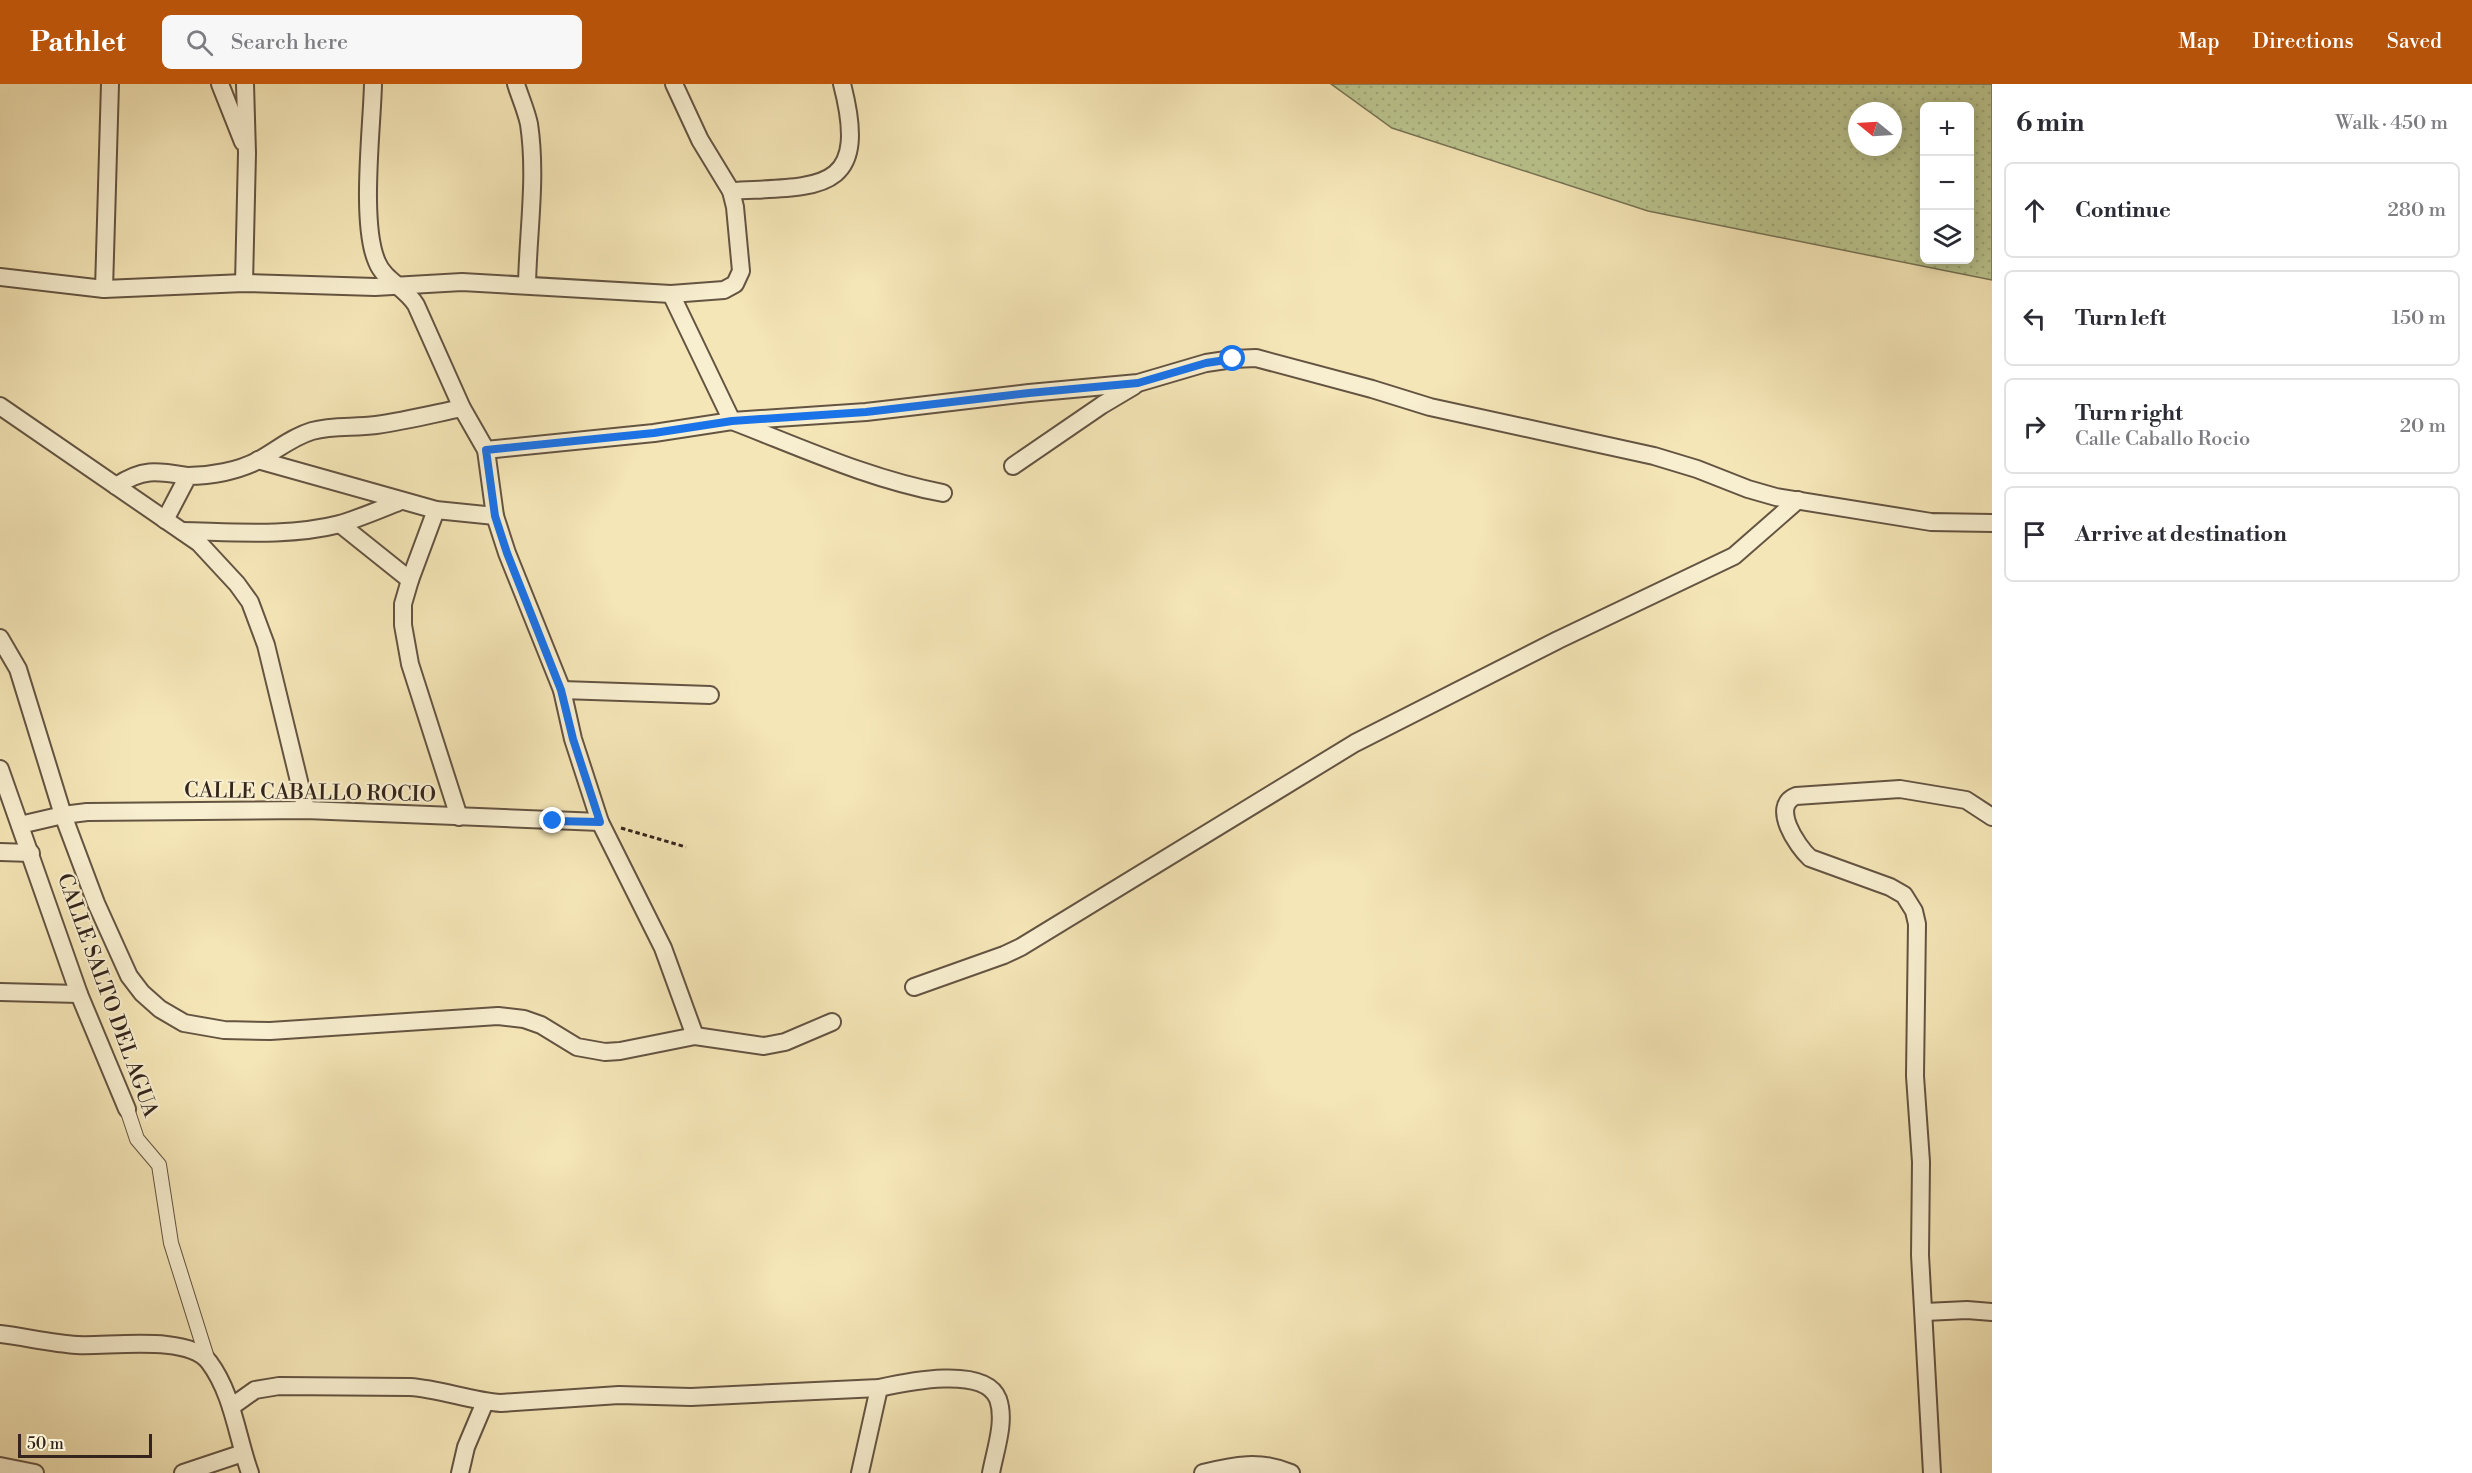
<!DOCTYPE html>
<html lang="en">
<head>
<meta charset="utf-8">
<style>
	:root { --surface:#fff; --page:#f7f7f7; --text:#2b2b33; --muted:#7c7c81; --line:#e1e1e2; --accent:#b45309 }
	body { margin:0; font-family:"Libre Bodoni",serif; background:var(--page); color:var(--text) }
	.controls { position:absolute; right:18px; top:18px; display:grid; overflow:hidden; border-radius:9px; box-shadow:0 3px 15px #0003 }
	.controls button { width:54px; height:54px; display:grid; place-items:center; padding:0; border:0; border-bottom:2px solid var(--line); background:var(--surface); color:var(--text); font:30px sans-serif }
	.compass { position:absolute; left:1848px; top:18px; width:54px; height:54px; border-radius:50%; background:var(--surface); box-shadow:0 3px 15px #0003; rotate:288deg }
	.scale { position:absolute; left:18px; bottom:15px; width:134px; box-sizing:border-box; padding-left:6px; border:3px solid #34241b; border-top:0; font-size:16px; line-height:21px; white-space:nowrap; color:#34241b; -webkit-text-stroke:4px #f8efd0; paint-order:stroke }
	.stop { position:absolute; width:18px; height:18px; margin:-14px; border:4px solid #1a73e8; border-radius:50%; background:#fff }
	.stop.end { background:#1a73e8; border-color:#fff; box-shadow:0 2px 6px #0008 }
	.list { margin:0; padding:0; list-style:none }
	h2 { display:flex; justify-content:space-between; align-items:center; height:78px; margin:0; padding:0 24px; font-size:26px }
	h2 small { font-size:20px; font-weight:400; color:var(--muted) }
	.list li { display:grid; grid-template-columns:39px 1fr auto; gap:18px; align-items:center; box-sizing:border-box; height:96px; margin:0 12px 12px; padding:0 12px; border:2px solid var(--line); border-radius:9px }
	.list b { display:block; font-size:22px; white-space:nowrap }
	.list p { margin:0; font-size:20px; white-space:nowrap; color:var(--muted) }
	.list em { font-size:20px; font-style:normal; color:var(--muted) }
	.icon { flex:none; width:33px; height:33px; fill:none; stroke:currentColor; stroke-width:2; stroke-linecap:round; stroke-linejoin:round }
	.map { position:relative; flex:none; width:1992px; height:1389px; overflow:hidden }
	header { display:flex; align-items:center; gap:36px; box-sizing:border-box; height:84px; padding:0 30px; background:var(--accent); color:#fff }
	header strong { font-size:28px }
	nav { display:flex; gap:33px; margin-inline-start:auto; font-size:21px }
	.search { width:420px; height:54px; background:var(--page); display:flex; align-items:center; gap:15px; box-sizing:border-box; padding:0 21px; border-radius:9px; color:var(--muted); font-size:22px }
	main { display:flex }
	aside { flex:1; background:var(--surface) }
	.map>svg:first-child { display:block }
</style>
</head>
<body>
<header>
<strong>Pathlet</strong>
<div class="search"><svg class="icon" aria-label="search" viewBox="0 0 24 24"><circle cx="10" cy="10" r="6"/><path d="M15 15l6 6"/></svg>Search here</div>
<nav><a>Map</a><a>Directions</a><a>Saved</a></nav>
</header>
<main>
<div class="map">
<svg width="1992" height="1389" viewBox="0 0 1992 1389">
	<defs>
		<pattern id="park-dots" width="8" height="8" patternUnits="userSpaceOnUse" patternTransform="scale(1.5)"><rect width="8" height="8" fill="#bbc58f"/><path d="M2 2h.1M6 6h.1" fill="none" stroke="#a1a97b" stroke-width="1.8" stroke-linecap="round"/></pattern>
	</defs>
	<rect width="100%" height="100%" fill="#f5e6b7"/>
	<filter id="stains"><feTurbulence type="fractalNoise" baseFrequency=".00333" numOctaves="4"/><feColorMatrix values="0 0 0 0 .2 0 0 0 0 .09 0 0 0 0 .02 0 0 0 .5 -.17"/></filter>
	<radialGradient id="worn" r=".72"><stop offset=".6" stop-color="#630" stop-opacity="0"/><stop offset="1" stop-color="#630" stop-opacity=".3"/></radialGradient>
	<path fill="url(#park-dots)" stroke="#787455" stroke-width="1.5" fill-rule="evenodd" d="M 1331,0 L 1992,0 L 1992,196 L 1648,127 L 1392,44 ZM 1924,22 L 1970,22 L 1970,176 L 1924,176 ZM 1857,27 L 1893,27 L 1893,63 L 1857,63 Z"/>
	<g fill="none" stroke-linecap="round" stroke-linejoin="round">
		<g stroke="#645442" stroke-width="16">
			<polyline id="pedestrian" points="127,1025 137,1055 159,1081 171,1159 208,1277"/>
		</g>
		<g stroke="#645442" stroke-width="20">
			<g id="minor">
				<polyline points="220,0 243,58"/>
				<path d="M 373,0 C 372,44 360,140 377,178 C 384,196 406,204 416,221 L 462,324 L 486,366 L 495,432 L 507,469 L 562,606 L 573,655 L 600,738 L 663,864 L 695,952"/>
				<path d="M 516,0 C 520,13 526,26 529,40 C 537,93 528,147 527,201"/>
				<path d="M 731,107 C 818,102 871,111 842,0"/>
				<polyline points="0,193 104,205 244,199 375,203 462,198 671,210 724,206 735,200 741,187 735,123 731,107 700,56 674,0"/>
				<polyline points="244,199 247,69 245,0"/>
				<polyline points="104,205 110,0"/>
				<path d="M 671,210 L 732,337 C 802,364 869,395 943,409"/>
				<polyline points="0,322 199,459 237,500 250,518 266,561 306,726"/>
				<polyline points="486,366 654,349 732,337 866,328 1029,309 1138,299 1206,279 1233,275 1256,274 1372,305 1430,323 1654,372 1697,385 1748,405 1776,413 1931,438 1992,439"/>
				<polyline points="258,376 436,426 495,432"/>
				<polyline points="1013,382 1102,321 1134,302"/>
				<path d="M 116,402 C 143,384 157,387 188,392"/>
				<polyline points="436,426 410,496 403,520 403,541 410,580 459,733"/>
				<path d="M 165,436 L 188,392 C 211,392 238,387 259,376 C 277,366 292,353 312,347 C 333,341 354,344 376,341 C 405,337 433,330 462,324"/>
				<polyline points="340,440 410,496"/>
				<path d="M 182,447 C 234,448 289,453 340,440 C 360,434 381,425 401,417"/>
				<polyline points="0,554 18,585 63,731 96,819 129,892 142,909 160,925 184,939 224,946 270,947 498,932 524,935 541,941 577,963 605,968 620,967 695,952 764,962 785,958 832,938"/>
				<polyline points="562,606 710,611"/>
				<polyline points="0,685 79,910 127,1025"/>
				<polyline points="20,741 63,731 87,728 306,726 600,738"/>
				<polyline points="0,768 31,769"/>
				<polyline points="914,903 1004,871 1021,863 1355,659 1558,556 1734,472 1798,416"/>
				<polyline points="0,908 79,910"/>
				<polyline points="1925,1228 1967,1226 1992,1228"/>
				<path d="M 0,1250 C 25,1253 51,1259 77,1261 C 109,1263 188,1250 209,1278 C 233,1310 237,1353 250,1389"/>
				<path d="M 231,1323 L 255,1306 L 279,1302 L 410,1303 C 441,1305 470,1317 501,1319 L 619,1311 L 691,1313 L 879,1304 C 906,1298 985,1281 998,1315 C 1006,1337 995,1367 991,1389"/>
				<polyline points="0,1382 35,1389"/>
				<polyline points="183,1389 243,1369"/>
				<polyline points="460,1389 466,1363 485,1318"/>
				<polyline points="860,1389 879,1304"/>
				<path d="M 1203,1389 C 1234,1381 1261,1376 1291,1389"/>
				<path d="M 1932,1389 L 1920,1171 L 1921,1078 L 1915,992 L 1917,840 L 1914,827 L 1904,811 L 1890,803 L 1810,774 C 1797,762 1770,722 1796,712 L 1900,705 L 1966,716 L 1992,733"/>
			</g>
		</g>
		<polyline stroke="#34241b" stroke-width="3" stroke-dasharray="4.5 3" stroke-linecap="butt" points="621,744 686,763"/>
		<use href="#pedestrian" stroke="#f8efd0" stroke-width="14"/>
		<use href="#minor" stroke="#f8efd0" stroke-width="16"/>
	</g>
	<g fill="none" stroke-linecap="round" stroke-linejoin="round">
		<polyline stroke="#1a73e8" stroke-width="8" points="553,737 600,738 573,655 561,606 507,469 495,432 486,366 654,349 732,337 866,328 1029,309 1138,299 1206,279 1233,275"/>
	</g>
	<g text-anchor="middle" stroke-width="4.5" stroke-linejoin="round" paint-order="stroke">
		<g font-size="21" fill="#34241b" stroke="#f8efd0">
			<text transform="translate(310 708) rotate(1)" y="7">CALLE CABALLO ROCIO</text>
			<text transform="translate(108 911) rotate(70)" y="7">CALLE SALTO DEL AGUA</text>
		</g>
	</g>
	<rect width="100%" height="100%" filter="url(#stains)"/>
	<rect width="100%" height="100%" fill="url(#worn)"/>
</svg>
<div class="controls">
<button>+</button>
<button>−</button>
<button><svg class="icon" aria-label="layers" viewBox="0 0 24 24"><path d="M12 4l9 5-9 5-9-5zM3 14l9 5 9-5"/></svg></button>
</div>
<svg class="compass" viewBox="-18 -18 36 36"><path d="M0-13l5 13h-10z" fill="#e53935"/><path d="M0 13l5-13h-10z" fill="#7c7c81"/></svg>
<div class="scale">50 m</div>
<div class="stop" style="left:1233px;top:275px"></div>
<div class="stop end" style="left:553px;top:737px"></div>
</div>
<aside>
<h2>6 min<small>Walk · 450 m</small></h2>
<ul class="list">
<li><svg class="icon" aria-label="ahead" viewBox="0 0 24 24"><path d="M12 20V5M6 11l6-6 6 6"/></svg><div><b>Continue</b></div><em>280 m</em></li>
<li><svg class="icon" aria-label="left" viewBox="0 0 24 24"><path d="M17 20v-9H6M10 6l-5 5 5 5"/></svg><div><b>Turn left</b></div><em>150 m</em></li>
<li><svg class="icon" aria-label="right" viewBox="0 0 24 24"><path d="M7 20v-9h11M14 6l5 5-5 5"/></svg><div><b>Turn right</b><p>Calle Caballo Rocio</p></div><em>20 m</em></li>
<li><svg class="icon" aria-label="arrive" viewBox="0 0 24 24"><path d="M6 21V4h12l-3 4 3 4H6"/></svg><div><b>Arrive at destination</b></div></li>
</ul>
</aside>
</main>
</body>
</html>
